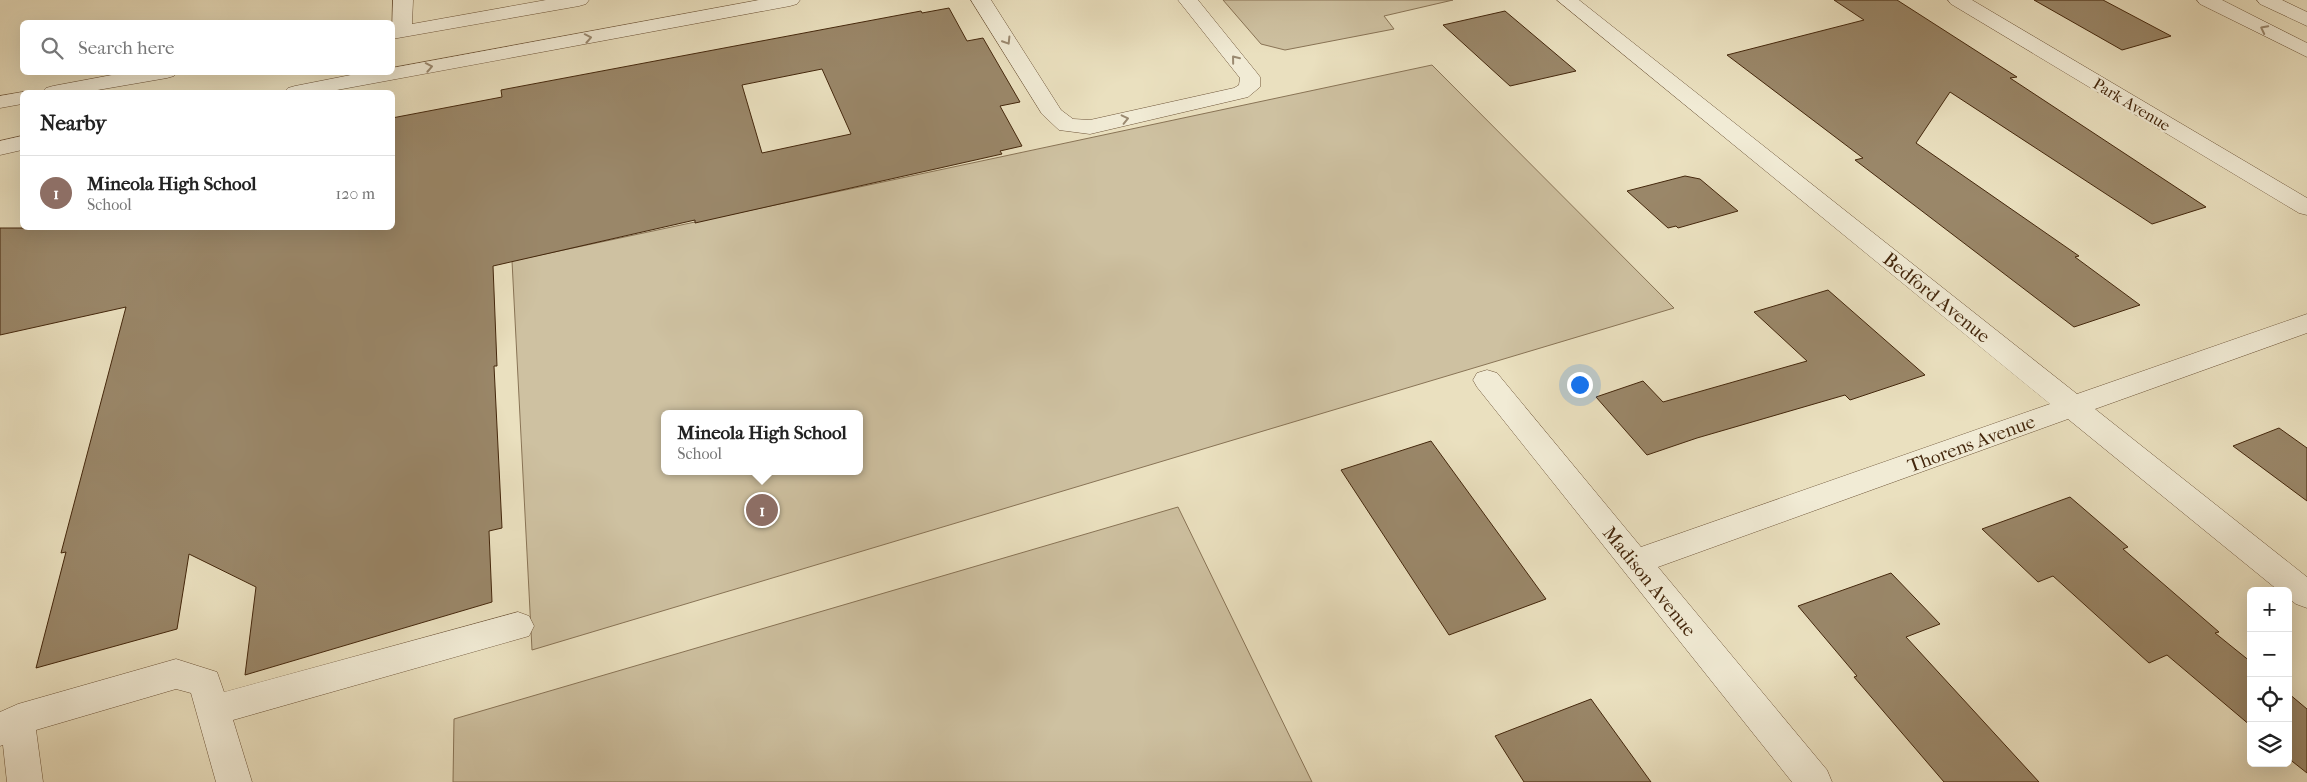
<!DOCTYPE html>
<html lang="en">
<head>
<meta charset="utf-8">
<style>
	:root { --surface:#fff; --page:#f2f2f2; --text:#222; --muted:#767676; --line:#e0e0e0; --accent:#8f2418 }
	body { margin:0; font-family:"IM FELL French Canon",serif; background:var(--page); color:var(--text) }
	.controls { position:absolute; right:15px; bottom:15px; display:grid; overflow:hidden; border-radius:8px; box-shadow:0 5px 20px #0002 }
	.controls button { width:45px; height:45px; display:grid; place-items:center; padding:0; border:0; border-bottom:1px solid var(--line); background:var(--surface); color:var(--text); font:25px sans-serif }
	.you { position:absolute; left:1579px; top:384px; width:18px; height:18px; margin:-12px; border:4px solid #fff; border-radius:50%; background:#1a73e8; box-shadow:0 0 0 8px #1a73e833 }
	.badge { display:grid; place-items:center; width:32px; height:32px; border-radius:50%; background:var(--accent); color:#fff; font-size:16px; font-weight:700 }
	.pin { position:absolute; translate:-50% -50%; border:2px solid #fff; box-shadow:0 1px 5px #0006 }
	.popup { position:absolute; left:661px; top:410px; width:202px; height:65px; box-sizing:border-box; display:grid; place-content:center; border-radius:8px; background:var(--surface); filter:drop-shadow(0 1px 4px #0005); font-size:16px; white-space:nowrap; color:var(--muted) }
	.popup b { font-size:19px; color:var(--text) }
	.popup::after { content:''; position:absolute; left:50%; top:100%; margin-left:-10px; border:10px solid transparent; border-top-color:var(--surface) }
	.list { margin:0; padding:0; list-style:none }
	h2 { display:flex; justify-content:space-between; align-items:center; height:65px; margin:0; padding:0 20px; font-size:21px }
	h2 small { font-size:16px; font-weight:400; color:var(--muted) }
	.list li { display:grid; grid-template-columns:32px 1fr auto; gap:15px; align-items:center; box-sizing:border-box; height:75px; padding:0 20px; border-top:1px solid var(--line) }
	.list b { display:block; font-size:19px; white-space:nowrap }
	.list p { margin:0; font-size:16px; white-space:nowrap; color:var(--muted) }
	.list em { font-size:16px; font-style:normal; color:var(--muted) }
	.icon { flex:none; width:28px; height:28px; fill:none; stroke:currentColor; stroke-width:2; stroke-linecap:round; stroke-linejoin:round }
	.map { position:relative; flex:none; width:2307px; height:782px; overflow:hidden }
	.search { position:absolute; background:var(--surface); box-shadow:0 5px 20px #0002; left:20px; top:20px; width:375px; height:55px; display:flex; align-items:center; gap:12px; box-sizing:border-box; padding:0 18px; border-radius:8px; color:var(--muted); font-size:19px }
	.panel { position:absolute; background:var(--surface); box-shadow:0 5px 20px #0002; left:20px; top:90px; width:375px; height:140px; border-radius:8px }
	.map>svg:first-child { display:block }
</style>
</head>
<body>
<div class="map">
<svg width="2307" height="782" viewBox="0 0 2307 782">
	<rect width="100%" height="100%" fill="#eae0bf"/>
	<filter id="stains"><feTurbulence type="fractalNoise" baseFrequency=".004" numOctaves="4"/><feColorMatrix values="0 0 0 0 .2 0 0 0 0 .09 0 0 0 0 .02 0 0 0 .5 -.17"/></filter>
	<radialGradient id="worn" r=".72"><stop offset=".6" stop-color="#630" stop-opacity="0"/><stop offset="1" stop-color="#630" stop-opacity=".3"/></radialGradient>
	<g fill="#cec1a1" stroke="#897456" fill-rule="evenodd">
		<polygon points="1223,0 1453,0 1384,16 1394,29 1285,50 1261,44"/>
		<path d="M 1432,65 L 1674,308 L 532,650 L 512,261 ZM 664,414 L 860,414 L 860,471 L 664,471 Z"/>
		<polygon points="1178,507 1312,782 453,782 454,719"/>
	</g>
	<g fill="#9a8769" stroke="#44270c" fill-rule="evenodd">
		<polygon points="1834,0 1897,0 2017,77 2010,78 2206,207 2152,224 1950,92 1916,143 2079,256 2075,257 2140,305 2074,327 1855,160 1863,158 1727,55 1864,20"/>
		<polygon points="2034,0 2103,0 2171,36 2122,50"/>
		<path d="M 949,8 L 967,41 L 983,38 L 1020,102 L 1000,106 L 1022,146 L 1000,151 L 1002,154 L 695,223 L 695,220 L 493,266 L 497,366 L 494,366 L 502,528 L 489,531 L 492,602 L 245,675 L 256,587 L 189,554 L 177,629 L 36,668 L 66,552 L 61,553 L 126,307 L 0,335 L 0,228 L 392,228 L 392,118 L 502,97 L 501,90 L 921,11 L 922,13 ZM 822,69 L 851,134 L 762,153 L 742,85 Z"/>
		<polygon points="1505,11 1576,71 1510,86 1443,25"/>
		<polygon points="1685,176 1700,179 1738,211 1678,228 1676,226 1668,228 1627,191"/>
		<polygon points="1828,290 1925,375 1850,400 1845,395 1697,438 1647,455 1596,397 1643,381 1663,402 1807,361 1754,312"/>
		<polygon points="2279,428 2307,448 2307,501 2233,446"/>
		<polygon points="1431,441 1546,599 1449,635 1341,470"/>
		<polygon points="2070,497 2128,547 2123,549 2219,632 2215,633 2251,662 2251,726 2167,655 2149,663 2053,576 2038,582 1982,529"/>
		<polygon points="1891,573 1940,624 1906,637 2039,782 1944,782 1854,677 1857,676 1798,606"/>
		<polygon points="2288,693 2307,709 2307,773 2288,758"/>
		<polygon points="1591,699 1651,782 1524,782 1495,736"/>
	</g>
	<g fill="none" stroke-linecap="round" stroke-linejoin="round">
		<g stroke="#6e5539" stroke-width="1">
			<g id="lane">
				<polygon points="759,0 800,0 797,4 790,6 326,92 284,92 288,88 295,86 366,72 392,72 392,68"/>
				<polygon points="971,0 991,0 1061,110 1073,119 1090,120 1234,88 1239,85 1240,78 1178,0 1198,0 1257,73 1260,77 1260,87 1248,97 1090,134 1059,130 1042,114"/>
				<polygon points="2197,0 2222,0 2307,43 2307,57 2200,4"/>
				<polygon points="2257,0 2282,0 2307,12 2307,26 2260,4"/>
				<polygon points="22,136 22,150 0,155 0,141"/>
				<polygon points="518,612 529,616 534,626 529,636 233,720 252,782 216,782 191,693 176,689 36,730 43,782 7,782 3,745 0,746 0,712 18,704 176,659 217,672 224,692"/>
			</g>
		</g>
		<g stroke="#6e5539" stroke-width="1">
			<g id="street">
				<polygon points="393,0 413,0 412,24 546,0 589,0 586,4 579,6 392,39"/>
				<polygon points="1557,0 1579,0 2077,394 2307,314 2307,333 2095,409 2307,577 2307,608 2296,604 2288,598 2288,591 2279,591 2068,419 1658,567 1827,770 1832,782 1792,782 1477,387 1473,380 1477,373 1487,370 1497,373 1641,547 2050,404"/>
				<polygon points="1948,0 1972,0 2307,198 2307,215 2299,213 1951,4"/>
				<polygon points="128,72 177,72 174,76 167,78 86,92 42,92 46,88 53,86"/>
				<polygon points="22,92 26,92 22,92 22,104 0,108 0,96"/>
			</g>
		</g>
		<use href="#lane" fill="#f1ebd5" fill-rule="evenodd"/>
		<use href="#street" fill="#f1ebd5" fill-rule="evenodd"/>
	</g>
	<defs><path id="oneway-chevron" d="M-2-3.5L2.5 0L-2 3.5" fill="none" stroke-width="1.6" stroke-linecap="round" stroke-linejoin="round" transform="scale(1.25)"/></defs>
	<g stroke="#9a8970">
		<use href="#oneway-chevron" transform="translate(2264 29) rotate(-153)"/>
		<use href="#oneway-chevron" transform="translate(588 38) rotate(-11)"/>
		<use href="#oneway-chevron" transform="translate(1007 41) rotate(58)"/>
		<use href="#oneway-chevron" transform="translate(1235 59) rotate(-129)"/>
		<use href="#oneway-chevron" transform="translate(429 67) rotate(-11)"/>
		<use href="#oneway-chevron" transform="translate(1125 119) rotate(-13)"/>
	</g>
	<g text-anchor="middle" stroke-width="4.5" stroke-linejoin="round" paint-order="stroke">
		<g font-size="16" fill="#44270c" stroke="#f1ebd5">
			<text transform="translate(2132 104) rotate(31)" y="6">Park Avenue</text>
		</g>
		<g font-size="19" fill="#44270c" stroke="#f1ebd5">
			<text transform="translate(1937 297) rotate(39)" y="7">Bedford Avenue</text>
			<text transform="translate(1971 443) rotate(-20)" y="7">Thorens Avenue</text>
			<text transform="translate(1650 581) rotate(51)" y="7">Madison Avenue</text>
		</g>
	</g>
	<rect width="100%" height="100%" filter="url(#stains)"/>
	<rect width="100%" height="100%" fill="url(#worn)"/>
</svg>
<div class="controls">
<button>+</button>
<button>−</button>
<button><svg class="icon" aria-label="locate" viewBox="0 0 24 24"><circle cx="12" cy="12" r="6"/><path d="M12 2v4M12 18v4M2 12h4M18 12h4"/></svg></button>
<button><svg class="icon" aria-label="layers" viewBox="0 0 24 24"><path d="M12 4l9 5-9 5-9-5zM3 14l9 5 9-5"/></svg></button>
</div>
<div class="you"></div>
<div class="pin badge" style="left:762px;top:510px;background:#8d6e63">1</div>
<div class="popup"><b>Mineola High School</b>School</div>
<div class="search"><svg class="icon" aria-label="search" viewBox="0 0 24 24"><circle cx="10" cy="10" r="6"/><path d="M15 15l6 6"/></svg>Search here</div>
<section class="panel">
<h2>Nearby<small></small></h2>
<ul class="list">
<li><span class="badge" style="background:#8d6e63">1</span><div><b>Mineola High School</b><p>School</p></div><em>120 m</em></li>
</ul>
</section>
</div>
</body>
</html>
